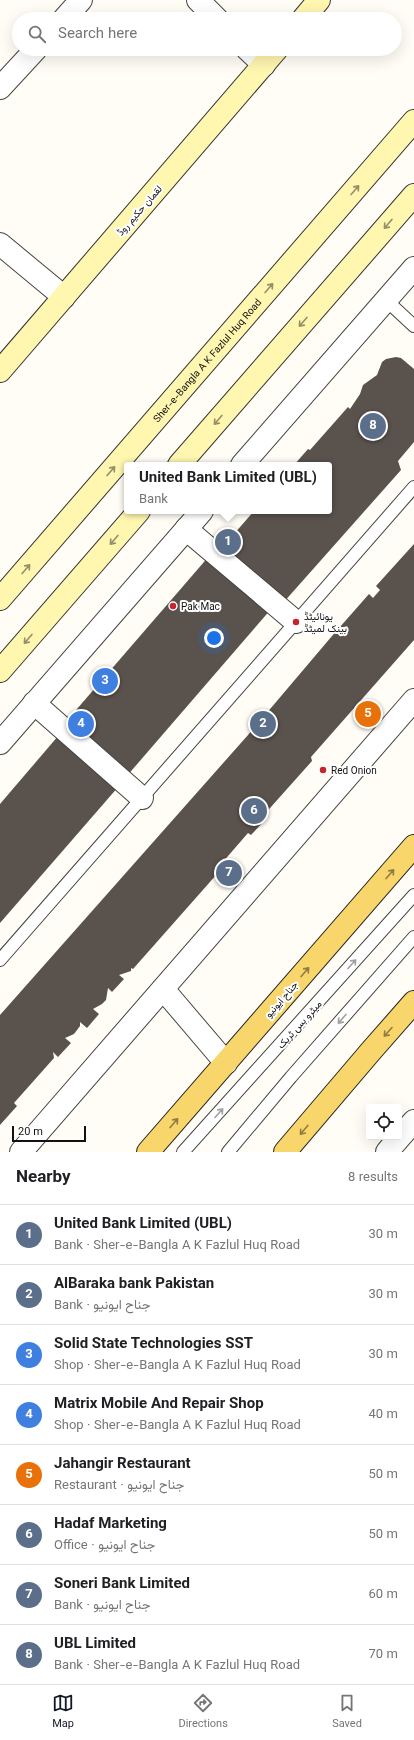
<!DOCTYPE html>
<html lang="en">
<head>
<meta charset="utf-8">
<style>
	:root { --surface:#fff; --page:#f6f6f6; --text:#202124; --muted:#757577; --line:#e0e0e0; --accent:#111827 }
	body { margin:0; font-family:Georgia,Vazirmatn,serif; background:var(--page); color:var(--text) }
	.controls { position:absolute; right:12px; bottom:12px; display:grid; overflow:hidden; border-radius:4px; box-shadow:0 4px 16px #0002 }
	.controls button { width:36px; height:36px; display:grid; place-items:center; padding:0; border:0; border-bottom:1px solid var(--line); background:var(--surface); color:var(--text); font:20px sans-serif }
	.scale { position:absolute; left:12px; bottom:10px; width:74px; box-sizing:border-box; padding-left:4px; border:2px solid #111; border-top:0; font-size:11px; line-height:14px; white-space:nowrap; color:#111; -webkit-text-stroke:3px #fff; paint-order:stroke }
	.you { position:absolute; left:214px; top:638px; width:14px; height:14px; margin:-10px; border:3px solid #fff; border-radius:50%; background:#1a73e8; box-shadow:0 0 0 6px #1a73e833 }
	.badge { display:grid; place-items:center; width:26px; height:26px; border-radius:50%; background:var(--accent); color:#fff; font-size:13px; font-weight:700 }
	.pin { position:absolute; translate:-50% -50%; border:2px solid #fff; box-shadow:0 1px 4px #0006 }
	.popup { position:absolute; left:124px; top:462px; width:208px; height:52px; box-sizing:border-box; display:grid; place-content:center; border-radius:4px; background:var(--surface); filter:drop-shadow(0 1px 3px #0005); font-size:13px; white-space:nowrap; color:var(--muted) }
	.popup b { font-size:15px; color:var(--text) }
	.popup::after { content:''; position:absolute; left:50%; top:100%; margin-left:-8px; border:8px solid transparent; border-top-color:var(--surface) }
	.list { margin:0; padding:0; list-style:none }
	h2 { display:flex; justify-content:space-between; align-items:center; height:52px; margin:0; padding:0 16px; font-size:17px }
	h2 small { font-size:13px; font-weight:400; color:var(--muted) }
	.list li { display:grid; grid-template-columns:26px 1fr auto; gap:12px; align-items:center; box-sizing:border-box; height:60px; padding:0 16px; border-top:1px solid var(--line) }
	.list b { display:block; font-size:15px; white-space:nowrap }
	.list p { margin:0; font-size:13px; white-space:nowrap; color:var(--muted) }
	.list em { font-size:13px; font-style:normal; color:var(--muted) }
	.icon { flex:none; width:22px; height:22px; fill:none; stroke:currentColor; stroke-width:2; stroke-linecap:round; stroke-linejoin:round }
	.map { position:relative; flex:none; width:414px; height:1152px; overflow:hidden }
	.search { position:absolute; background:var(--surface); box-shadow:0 4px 16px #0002; left:12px; right:12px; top:12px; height:44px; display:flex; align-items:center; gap:10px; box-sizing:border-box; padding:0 14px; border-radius:22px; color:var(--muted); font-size:15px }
	.sheet { height:532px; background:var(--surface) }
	nav { display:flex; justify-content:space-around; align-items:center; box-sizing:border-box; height:56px; border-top:1px solid var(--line); background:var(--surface); font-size:11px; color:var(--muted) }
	nav a { display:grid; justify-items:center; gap:2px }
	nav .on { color:var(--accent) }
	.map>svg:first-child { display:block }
</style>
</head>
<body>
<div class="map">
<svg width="414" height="1152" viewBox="0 0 414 1152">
	<rect width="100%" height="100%" fill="#fffdf5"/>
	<g fill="#5a524d">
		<polygon points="396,357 401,358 414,369 414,442 398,461 401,470 283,603 220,550 254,511 329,511 329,465 294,465 308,449 310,450 348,407 350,409 360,394 363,385 377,375 382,362 386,359"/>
		<polygon points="414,544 414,640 311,757 312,761 262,817 265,820 251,835 248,833 215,871 217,874 133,969 131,968 131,971 119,975 124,979 112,992 108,988 106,1000 102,1004 93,1009 99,1014 87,1028 80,1022 80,1026 74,1034 65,1038 71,1043 58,1057 53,1052 54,1058 14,1103 17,1106 0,1125 0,1015 248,735 332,636 369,594 373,598 380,590 376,586"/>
		<polygon points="210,555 272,608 126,777 64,724"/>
		<polygon points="59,735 119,786 0,923 0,804"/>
	</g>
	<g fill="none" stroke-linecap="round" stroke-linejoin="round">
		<g stroke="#444" stroke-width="14">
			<g id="lane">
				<polyline points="386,300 414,326"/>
				<polyline points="0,960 414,487"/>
				<polyline points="183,1152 414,895"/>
				<polyline points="228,1152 291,1077 414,937"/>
			</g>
		</g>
		<g stroke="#444" stroke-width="24">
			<g id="street">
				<polyline points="198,0 217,19"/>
				<polyline points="64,19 81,0"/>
				<polyline points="247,49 264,65"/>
				<polyline points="0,88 36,49"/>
				<polyline points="0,244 64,297"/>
				<polyline points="242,465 414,268"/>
				<polyline points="186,529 296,622"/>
				<polyline points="34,703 142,798"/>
				<polyline points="0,743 202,511"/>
				<polyline points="163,989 226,1063"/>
				<polyline points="21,1152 414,700"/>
				<polyline points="387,1152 414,1121"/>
			</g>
		</g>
		<g stroke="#333" stroke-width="24">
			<g id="secondary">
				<polyline points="303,19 319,0"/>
				<polyline points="0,371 277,49"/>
				<polyline points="179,465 414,195"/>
				<path id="s1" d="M 0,599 L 414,121"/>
				<polyline points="0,671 139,511"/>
			</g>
		</g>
		<g stroke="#222" stroke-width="24">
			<g id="primary">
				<polyline points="148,1152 414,846"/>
				<polyline points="285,1152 371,1051 414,1002"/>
			</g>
		</g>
		<use href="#lane" stroke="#fff" stroke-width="12"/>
		<use href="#street" stroke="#fff" stroke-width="22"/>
		<use href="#secondary" stroke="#fff6b0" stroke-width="22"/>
		<use href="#primary" stroke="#f9d66b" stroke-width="22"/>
	</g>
	<defs><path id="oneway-shaft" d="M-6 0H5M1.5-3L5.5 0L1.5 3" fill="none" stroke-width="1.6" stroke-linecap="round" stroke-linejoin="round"/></defs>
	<g stroke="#948f68">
		<use href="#oneway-shaft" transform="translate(355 190) rotate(-49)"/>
		<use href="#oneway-shaft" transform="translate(388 224) rotate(131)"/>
		<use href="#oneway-shaft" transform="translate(269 288) rotate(-49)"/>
		<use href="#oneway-shaft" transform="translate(303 322) rotate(131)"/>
		<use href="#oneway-shaft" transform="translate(218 420) rotate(131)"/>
		<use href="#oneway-shaft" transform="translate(111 471) rotate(-49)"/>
		<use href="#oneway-shaft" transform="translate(114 540) rotate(131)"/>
		<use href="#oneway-shaft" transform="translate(26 569) rotate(-49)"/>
		<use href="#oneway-shaft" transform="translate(28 639) rotate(131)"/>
	</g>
	<g stroke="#917d42">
		<use href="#oneway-shaft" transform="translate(390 874) rotate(-49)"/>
		<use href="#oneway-shaft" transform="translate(305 972) rotate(-49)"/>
		<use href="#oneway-shaft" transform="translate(388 1032) rotate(132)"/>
		<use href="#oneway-shaft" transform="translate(174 1123) rotate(-49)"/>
		<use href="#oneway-shaft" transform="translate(304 1130) rotate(130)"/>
	</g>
	<g stroke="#a0a0a0">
		<use href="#oneway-shaft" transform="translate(352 964) rotate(-48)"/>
		<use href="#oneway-shaft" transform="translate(342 1019) rotate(131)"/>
		<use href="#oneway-shaft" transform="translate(219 1113) rotate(-48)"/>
	</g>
	<g fill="#c4262e" stroke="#fff" stroke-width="1.5">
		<circle cx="173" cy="606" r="4"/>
		<circle cx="296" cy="622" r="4"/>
		<circle cx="323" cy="770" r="4"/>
	</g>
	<g text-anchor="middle" stroke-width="4" stroke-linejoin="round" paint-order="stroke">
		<g font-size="10" fill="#111" stroke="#fff">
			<text transform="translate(139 210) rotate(-49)" y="4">لقمان حکیم روڈ</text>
			<text dy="4" stroke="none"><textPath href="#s1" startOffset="316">Sher-e-Bangla A K Fazlul Huq Road</textPath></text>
			<text transform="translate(281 999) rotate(-49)" y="4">جناح ایونیو</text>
			<text transform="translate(299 1024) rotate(-48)" y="4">میٹرو بس ٹریک</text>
		</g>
		<g font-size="10" fill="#111" stroke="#fff" text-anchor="start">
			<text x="181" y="610">Pak Mac</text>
			<text x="304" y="620">یونائیٹڈ<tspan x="304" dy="12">بینک لمیٹڈ</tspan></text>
			<text x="331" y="774">Red Onion</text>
		</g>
	</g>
</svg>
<div class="controls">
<button><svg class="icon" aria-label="locate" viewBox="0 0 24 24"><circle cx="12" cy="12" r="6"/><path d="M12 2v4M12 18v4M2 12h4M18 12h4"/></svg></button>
</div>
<div class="scale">20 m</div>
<div class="you"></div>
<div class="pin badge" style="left:228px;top:542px;background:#5c6f8a">1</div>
<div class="popup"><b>United Bank Limited (UBL)</b>Bank</div>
<div class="pin badge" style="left:263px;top:724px;background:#5c6f8a">2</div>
<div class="pin badge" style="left:105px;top:681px;background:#3f7fe0">3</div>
<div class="pin badge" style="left:81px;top:724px;background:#3f7fe0">4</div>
<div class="pin badge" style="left:368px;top:714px;background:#e8710a">5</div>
<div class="pin badge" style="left:254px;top:811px;background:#5c6f8a">6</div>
<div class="pin badge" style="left:229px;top:873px;background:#5c6f8a">7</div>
<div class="pin badge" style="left:373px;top:426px;background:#5c6f8a">8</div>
<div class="search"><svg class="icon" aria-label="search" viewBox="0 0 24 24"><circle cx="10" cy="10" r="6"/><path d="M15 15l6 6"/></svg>Search here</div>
</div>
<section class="sheet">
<h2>Nearby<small>8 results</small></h2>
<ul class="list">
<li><span class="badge" style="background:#5c6f8a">1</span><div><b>United Bank Limited (UBL)</b><p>Bank · Sher-e-Bangla A K Fazlul Huq Road</p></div><em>30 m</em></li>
<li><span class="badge" style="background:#5c6f8a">2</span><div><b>AlBaraka bank Pakistan</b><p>Bank · جناح ایونیو</p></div><em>30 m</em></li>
<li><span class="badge" style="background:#3f7fe0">3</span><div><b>Solid State Technologies SST</b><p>Shop · Sher-e-Bangla A K Fazlul Huq Road</p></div><em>30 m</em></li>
<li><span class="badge" style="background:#3f7fe0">4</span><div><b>Matrix Mobile And Repair Shop</b><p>Shop · Sher-e-Bangla A K Fazlul Huq Road</p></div><em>40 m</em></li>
<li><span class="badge" style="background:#e8710a">5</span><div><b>Jahangir Restaurant</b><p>Restaurant · جناح ایونیو</p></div><em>50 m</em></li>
<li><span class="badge" style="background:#5c6f8a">6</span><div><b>Hadaf Marketing</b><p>Office · جناح ایونیو</p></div><em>50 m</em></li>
<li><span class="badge" style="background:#5c6f8a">7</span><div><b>Soneri Bank Limited</b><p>Bank · جناح ایونیو</p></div><em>60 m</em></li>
<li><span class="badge" style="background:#5c6f8a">8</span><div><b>UBL Limited</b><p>Bank · Sher-e-Bangla A K Fazlul Huq Road</p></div><em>70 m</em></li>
</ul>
</section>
<nav>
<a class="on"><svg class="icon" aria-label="map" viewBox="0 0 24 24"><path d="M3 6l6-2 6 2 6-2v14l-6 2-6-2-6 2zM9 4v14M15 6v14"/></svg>Map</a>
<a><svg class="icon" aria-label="directions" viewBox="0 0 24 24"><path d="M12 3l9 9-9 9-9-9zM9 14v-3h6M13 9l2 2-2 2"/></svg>Directions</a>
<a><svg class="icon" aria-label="saved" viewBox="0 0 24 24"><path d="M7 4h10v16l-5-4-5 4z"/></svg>Saved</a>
</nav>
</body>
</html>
